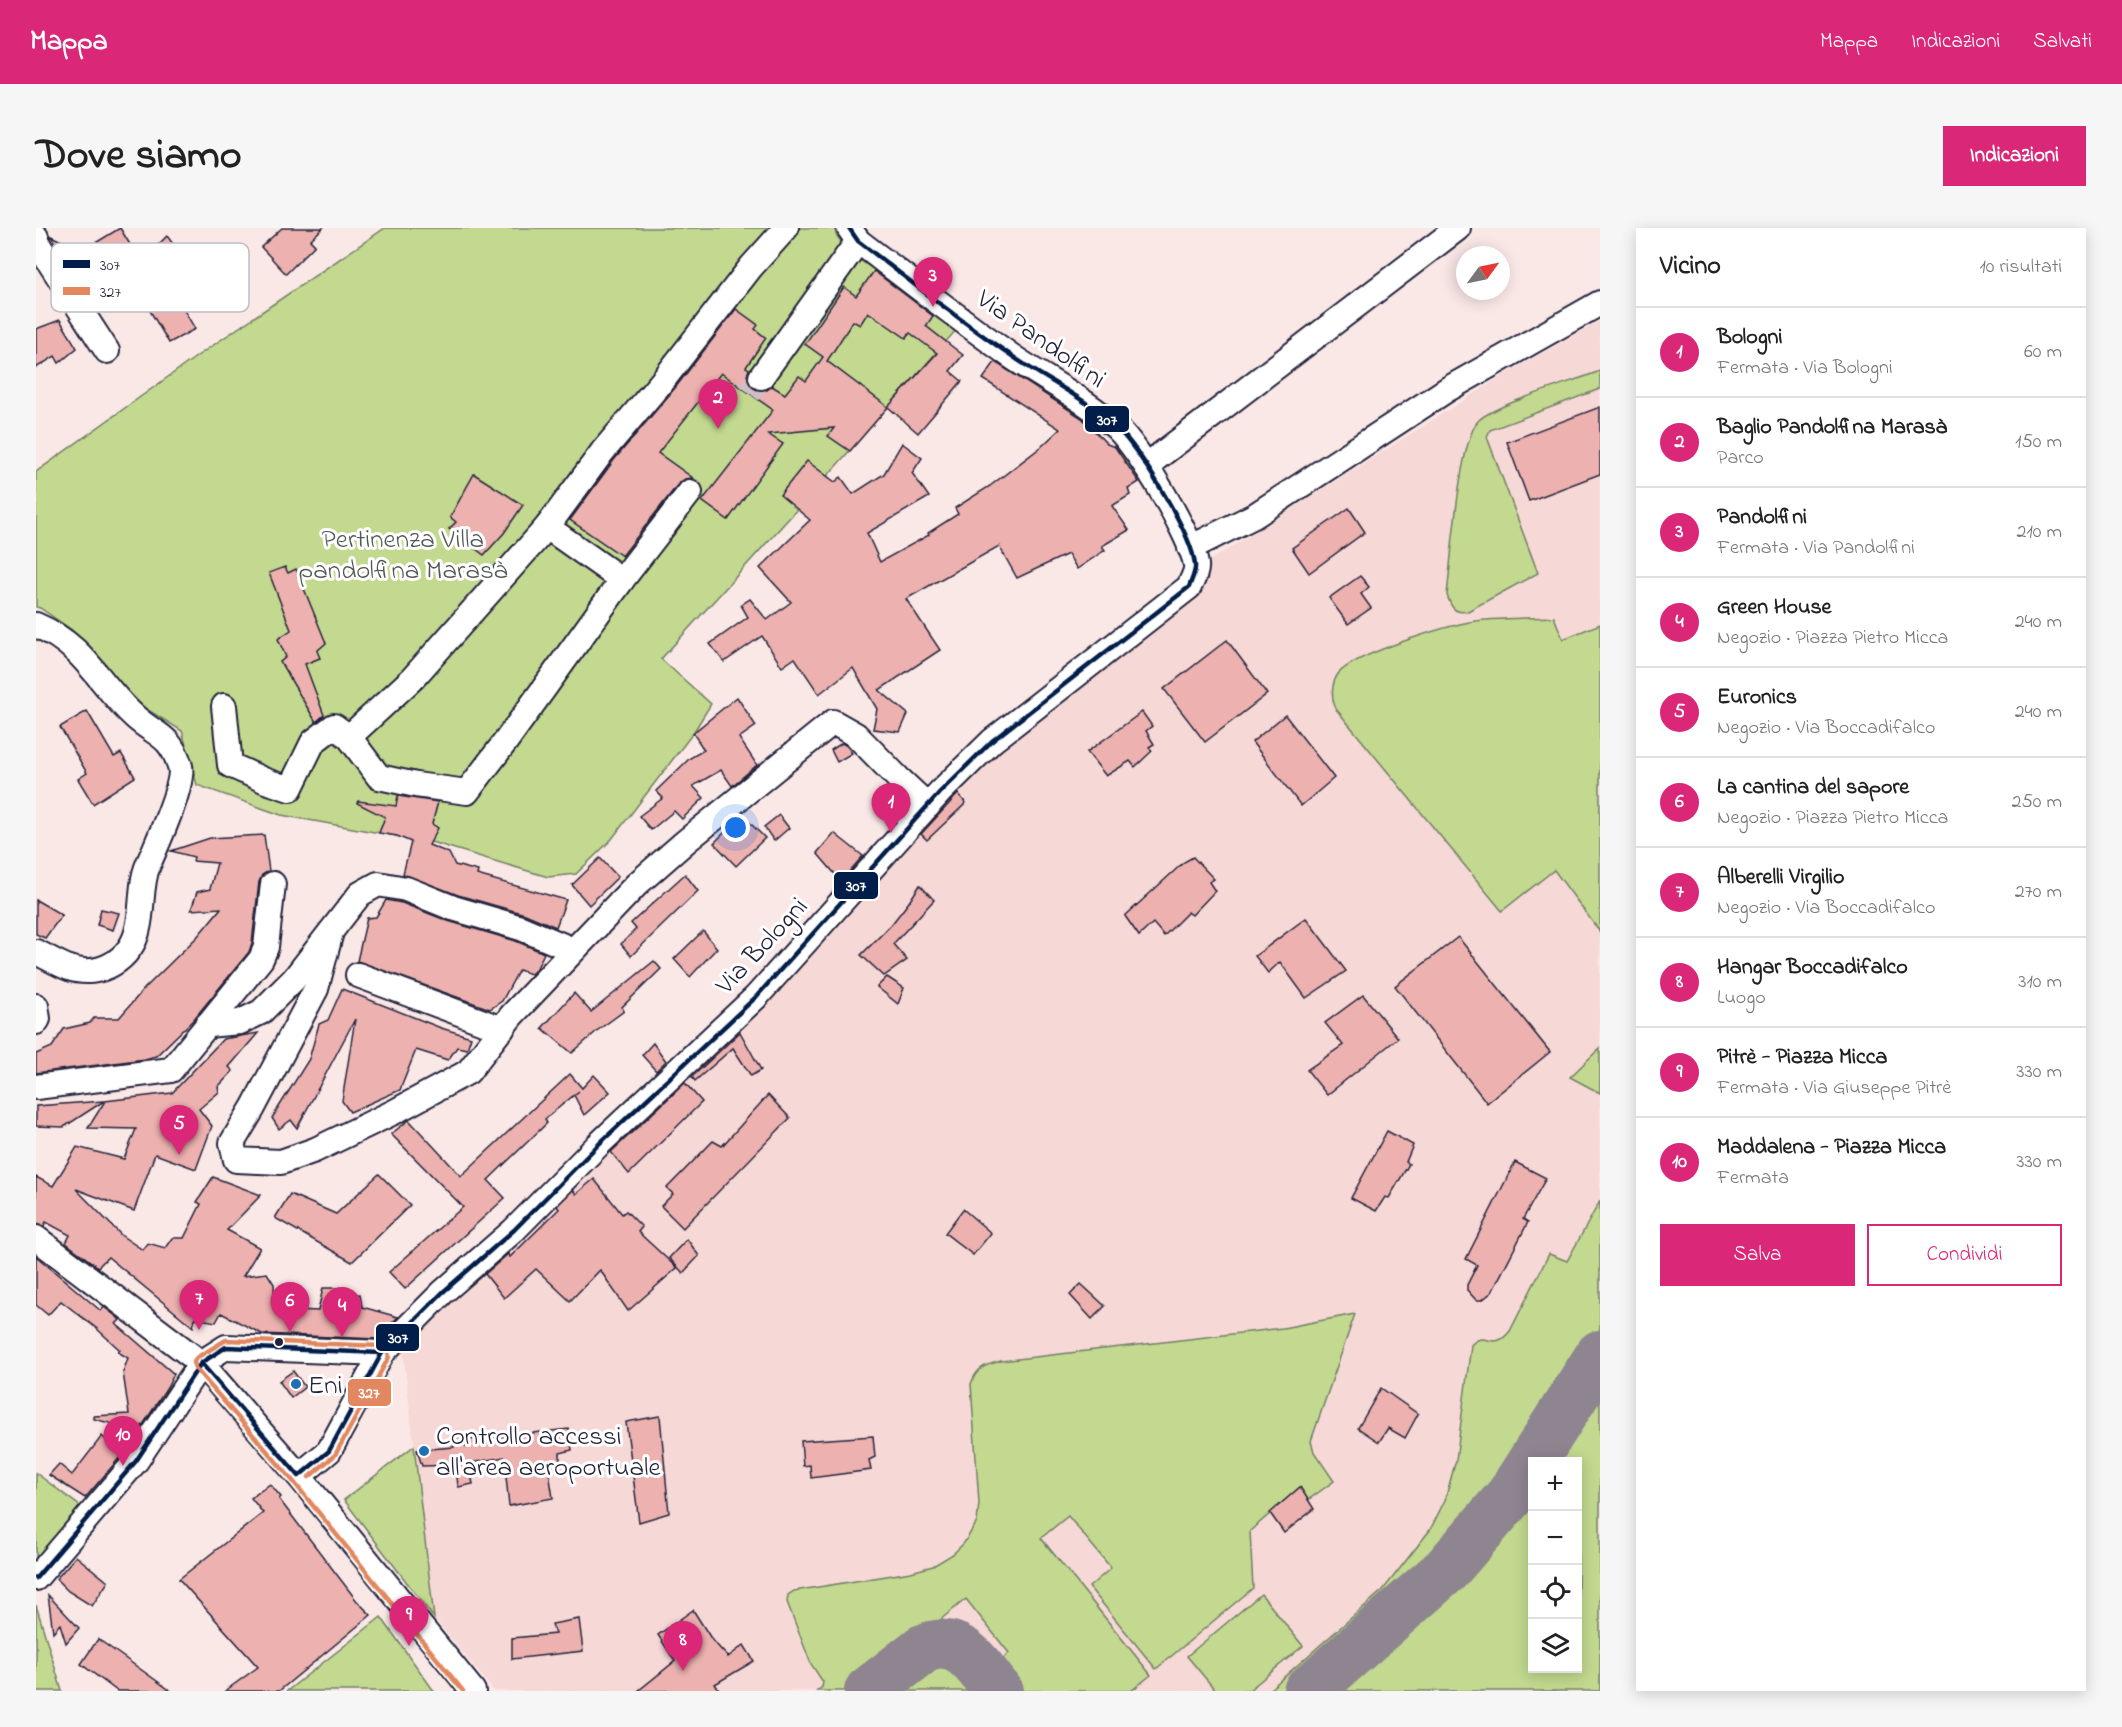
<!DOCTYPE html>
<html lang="it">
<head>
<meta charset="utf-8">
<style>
	:root { --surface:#fff; --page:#f6f6f6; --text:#222; --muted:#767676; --line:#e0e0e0; --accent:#db2777 }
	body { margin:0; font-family:"Indie Flower",sans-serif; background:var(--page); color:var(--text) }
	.controls { position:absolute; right:18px; bottom:18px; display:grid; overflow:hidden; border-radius:0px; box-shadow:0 3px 15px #0003 }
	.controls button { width:54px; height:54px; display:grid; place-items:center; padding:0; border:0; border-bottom:2px solid var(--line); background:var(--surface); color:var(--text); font:30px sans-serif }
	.compass { position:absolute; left:1420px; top:18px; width:54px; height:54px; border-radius:50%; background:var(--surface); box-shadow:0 3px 15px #0003; rotate:57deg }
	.you { position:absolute; left:700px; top:600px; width:21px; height:21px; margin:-15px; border:4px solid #fff; border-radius:50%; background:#1a73e8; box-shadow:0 0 0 9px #1a73e833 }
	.badge { display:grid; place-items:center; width:39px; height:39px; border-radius:50%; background:var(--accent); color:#fff; font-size:20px; font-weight:700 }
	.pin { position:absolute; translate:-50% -50px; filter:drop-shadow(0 2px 3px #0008) }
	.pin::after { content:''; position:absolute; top:32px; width:21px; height:18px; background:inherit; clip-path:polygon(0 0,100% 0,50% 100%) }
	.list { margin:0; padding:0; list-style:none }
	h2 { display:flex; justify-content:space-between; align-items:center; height:78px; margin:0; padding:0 24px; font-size:26px }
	h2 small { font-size:20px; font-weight:400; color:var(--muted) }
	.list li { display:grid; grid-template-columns:39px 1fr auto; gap:18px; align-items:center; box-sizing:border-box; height:90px; padding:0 24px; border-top:2px solid var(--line) }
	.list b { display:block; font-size:22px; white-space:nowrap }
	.list p { margin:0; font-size:20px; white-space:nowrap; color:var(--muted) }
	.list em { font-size:20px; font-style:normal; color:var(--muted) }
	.actions { display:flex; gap:12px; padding:18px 24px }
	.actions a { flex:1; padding:14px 0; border:2px solid var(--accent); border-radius:0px; text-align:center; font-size:21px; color:var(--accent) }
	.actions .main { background:var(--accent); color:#fff }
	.icon { flex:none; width:33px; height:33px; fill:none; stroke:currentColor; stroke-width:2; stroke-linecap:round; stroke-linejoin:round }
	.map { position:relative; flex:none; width:1564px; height:1463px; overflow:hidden; border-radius:0px }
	header { display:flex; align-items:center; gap:36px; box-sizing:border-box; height:84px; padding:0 30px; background:var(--accent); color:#fff }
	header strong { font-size:28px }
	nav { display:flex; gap:33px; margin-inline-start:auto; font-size:21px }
	.intro { display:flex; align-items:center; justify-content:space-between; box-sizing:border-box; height:144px; padding:0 36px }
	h1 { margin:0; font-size:42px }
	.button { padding:15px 27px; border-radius:0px; background:var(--accent); color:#fff; font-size:21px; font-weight:700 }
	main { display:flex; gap:36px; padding:0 36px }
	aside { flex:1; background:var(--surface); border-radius:0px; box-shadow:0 3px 15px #0003 }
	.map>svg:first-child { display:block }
</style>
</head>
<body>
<header>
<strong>Mappa</strong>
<nav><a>Mappa</a><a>Indicazioni</a><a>Salvati</a></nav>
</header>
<div class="intro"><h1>Dove siamo</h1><a class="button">Indicazioni</a></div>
<main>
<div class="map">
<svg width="1564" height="1463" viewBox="0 0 1564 1463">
	<rect width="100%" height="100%" fill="#fae8e7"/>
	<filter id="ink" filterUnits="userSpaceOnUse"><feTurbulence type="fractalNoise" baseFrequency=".0167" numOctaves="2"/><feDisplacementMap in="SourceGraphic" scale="12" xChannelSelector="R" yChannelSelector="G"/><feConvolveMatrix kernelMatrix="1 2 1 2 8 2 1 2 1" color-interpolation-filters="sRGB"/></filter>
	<g filter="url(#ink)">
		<path fill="#f6d8d6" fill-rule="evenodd" d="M 1564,93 L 1564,1463 L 458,1463 L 398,1390 L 366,1113 L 937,544 L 1170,335 L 1471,145 ZM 1496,1234 L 1542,1234 L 1542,1440 L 1496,1440 Z"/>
		<g fill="#c2d98f" stroke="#727e65" stroke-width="1.5">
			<polygon points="349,0 799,0 800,7 814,25 922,100 786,254 625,431 675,476 657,505 575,612 540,646 512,649 399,615 245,587 161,557 146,503 101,475 36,402 4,380 0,379 0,244 164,126"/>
			<path d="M 1564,143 L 1564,161 L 1454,202 L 1451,209 L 1502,345 L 1432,383 C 1418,386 1415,379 1411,367 C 1415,334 1423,214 1442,193 C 1457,177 1539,153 1564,143 Z"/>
			<path d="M 1518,389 L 1527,411 L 1564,396 L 1564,704 L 1518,642 L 1466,683 L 1300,481 C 1295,470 1295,456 1302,446 C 1318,426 1413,397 1439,393 C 1465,390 1492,390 1518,389 Z"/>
			<polygon points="1564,820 1564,865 1534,849"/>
			<path d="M 1564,973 L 1564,1101 L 1443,1294 L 1410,1330 L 1348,1385 L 1248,1463 L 1232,1463 L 1347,1362 L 1394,1302 L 1409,1272 L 1420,1232 L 1435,1117 C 1449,1101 1457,1125 1474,1103 L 1513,1026 L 1531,1033 Z"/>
			<path d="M 1319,1086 L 1275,1213 L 1278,1224 L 1298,1253 L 1272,1272 L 1264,1260 L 1214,1303 L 1217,1360 L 1120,1441 L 1053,1359 L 1075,1340 L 1032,1288 L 1005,1310 L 1115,1447 L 1095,1463 L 974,1463 L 955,1440 L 973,1425 L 930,1371 L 816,1463 L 781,1463 L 786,1459 L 787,1454 L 775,1436 L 751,1374 L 752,1367 L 758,1363 L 875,1344 L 897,1338 L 917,1326 L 928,1315 L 941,1294 L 943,1275 L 935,1156 C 941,1139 949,1137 965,1133 L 1247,1100 Z"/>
			<path d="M 1564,1164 L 1564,1463 L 1307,1463 L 1318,1449 C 1388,1398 1448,1335 1496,1264 L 1496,1440 L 1542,1440 L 1542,1234 L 1518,1233 Z"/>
			<polygon points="378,1218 398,1390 308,1272"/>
			<polygon points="0,1245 45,1279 8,1326 0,1331"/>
			<polygon points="1225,1366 1267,1418 1212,1463 1180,1463 1151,1428"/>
			<polygon points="0,1377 26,1463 0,1463"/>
			<polygon points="345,1389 398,1463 251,1463"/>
			<path d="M 908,1423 C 928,1432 940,1446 953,1463 L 837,1463 C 859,1446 879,1425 908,1423 Z"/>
		</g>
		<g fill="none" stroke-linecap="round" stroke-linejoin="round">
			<g stroke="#8e8591" stroke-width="50">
				<path d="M 833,1463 L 887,1421 C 924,1404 942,1439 962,1463"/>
				<polyline points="1272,1463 1410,1342 1474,1268 1564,1127"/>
			</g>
		</g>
		<g fill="#edb1af" stroke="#22223b" stroke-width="1.5" fill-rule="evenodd">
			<polygon points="84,0 101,28 80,42 61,14"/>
			<polygon points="246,0 287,0 274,12 279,17 250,46 225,19"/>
			<polygon points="15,8 57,28 51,39 27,29"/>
			<polygon points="131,8 144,25 132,34 120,19"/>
			<path d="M 838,43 L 897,88 L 890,98 L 927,127 L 914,143 L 926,153 L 882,205 L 852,179 L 814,223 L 792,208 L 798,200 L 732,206 L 747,216 L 692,292 L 666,273 L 737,182 L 685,145 L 622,225 L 657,250 L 649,251 L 643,255 L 586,328 L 534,292 L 578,232 L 639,160 L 700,81 L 722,97 L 719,101 L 730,110 L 710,139 L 713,141 L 711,148 L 712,155 L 717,161 L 724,163 L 731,162 L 736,158 L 749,166 L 763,148 L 770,153 L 787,129 L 769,116 L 808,59 L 820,68 ZM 832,84 L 870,110 L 874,105 L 901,125 L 852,179 L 791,133 L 817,93 L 824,97 Z"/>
			<polygon points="125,66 134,80 144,75 159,101 133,115 110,76"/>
			<polygon points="24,92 41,120 23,135 19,128 0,140 0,101"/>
			<polygon points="959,134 1046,190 1071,216 1079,219 1103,254 1092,261 1094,267 1076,278 1093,302 1066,318 1069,322 1041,341 1032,326 981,350 963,318 870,371 904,422 843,462 872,486 864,504 837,501 841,481 817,440 783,466 759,430 746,439 726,408 688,434 674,416 712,389 705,377 714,371 731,392 755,374 724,340 774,292 744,267 771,233 799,254 805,249 817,266 848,246 866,215 886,230 876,245 893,269 831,305 844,334 893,307 892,305 922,286 919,280 954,258 1005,219 1024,201 947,151"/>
			<polygon points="1564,179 1564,246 1493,273 1471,214"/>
			<polygon points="438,246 487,277 468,305 448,327 413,301 420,294 414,289"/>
			<polygon points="1313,280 1329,304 1273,345 1256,320"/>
			<polygon points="249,339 252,345 260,341 290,415 281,423 284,430 269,436 288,487 280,494 244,434 250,429 242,411 255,402 233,345"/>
			<polygon points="1324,348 1333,359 1325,366 1335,380 1312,396 1293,370"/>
			<polygon points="1191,412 1231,466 1169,514 1128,461"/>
			<polygon points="701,469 720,498 703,510 721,537 696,558 685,542 657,558 668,570 646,591 638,583 615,602 603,588 627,570 620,563 654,530 668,522 657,505"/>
			<polygon points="51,483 78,529 85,525 99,549 57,576 42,551 51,545 24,499"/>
			<polygon points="1106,484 1116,498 1110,503 1118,516 1113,519 1116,523 1099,539 1094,533 1070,548 1051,524"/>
			<polygon points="1249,487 1298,550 1265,578 1216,514"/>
			<polygon points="806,515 811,518 816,525 801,534 795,522"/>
			<polygon points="922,566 929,574 928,577 891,612 885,606"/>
			<polygon points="362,568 402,574 396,596 402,600 393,617 413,625 419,637 442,643 441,647 530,672 520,699 489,686 422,667 367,646 375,614 361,608 343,605 349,589 321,575 322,573 360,578"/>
			<polygon points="706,587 729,610 700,638 678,615"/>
			<polygon points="743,587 753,600 738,613 728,599"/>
			<polygon points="798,605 827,628 805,653 781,625"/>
			<polygon points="228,607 233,643 226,647 223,654 216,715 213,724 157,792 120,828 109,831 0,845 0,826 16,819 28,801 54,795 58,790 83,790 108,761 161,709 185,680 155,682 161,664 174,661 181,635 157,633 158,629 135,623 174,610"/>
			<polygon points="1157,629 1178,651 1173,654 1179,663 1156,687 1152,684 1128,708 1117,695 1103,708 1089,688 1148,634"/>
			<polygon points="564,630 582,649 553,677 536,657"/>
			<polygon points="649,646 662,663 595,728 585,716 600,701 595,695"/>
			<polygon points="884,657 898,672 857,716 871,732 848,748 825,727 855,697 873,674"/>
			<polygon points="0,672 26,687 9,710 0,706"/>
			<polygon points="350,672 366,675 412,693 480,713 508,725 501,740 495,746 483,742 466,773 454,781 321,733 331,690 340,689"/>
			<polygon points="65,681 83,685 77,702 61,697"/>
			<polygon points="1270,690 1310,743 1270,770 1244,734 1232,745 1219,728"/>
			<polygon points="667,703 681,720 654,749 638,731"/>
			<polygon points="1422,709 1514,824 1451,875 1359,758"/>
			<polygon points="618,733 625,741 586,779 588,783 562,802 536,825 506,800 538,765 555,784"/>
			<polygon points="851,749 868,760 862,776 841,759"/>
			<polygon points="306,761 405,800 435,809 431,821 421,819 412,832 380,822 364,862 314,884 306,873 319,791 261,900 255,892 243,901 236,890 273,831 283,796 292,792"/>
			<polygon points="1327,767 1362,810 1291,867 1271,842 1307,817 1289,795"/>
			<polygon points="704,804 725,842 715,848 697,820 659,853 656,849"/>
			<polygon points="222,805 193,839 197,843 182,859 183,864 163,881 176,898 160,941 119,926 98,983 40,961 86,1008 107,1022 112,1015 129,1020 136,1010 148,1010 165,976 161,974 177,949 225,967 191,1002 224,1020 207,1048 231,1045 238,1056 239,1081 282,1083 287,1060 302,1060 316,1067 324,1066 326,1079 362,1089 340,1111 226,1106 185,1085 180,1094 159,1090 157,1099 72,1029 62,1039 30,1015 34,1007 10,994 8,998 0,996 0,949 17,958 41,919 88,931 100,901 52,900 69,873 136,865 187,811"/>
			<polygon points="617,815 630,833 620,843 606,827"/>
			<polygon points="534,846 546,860 558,847 574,864 548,887 538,867 543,863 509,891 511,895 452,952 469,970 369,1061 353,1044 427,979 355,906 373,892 425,948"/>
			<polygon points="649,855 666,874 593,946 575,924"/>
			<polygon points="732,867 754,890 647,1000 625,978 637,966 631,960 677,913 686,918"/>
			<polygon points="68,873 28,899 0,898 0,878"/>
			<polygon points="1351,903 1377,917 1370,934 1373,936 1353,970 1349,969 1340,983 1315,970"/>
			<polygon points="1479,934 1510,950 1487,991 1492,994 1456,1064 1446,1072 1440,1072 1431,1062 1431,1057 1441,1037 1430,1031"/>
			<polygon points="343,946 374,977 316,1034 239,990 254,966 300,986"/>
			<polygon points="558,951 586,986 590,983 606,999 602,1004 641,1040 592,1083 564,1042 534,1073 500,1041 468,1070 449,1046 472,1026 474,1029 523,981 521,978 537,962 540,966"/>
			<polygon points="927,981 955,1005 937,1027 909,1005"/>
			<polygon points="651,1011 663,1028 647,1045 633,1030"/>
			<polygon points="0,1028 65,1083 68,1079 81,1089 84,1092 80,1096 138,1146 131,1160 103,1203 58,1191 58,1188 93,1186 87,1144 92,1130 82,1124 84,1122 60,1100 25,1073 12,1087 0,1077"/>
			<polygon points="1045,1056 1069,1078 1056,1091 1034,1067"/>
			<polygon points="257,1143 269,1159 255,1170 243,1153"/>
			<polygon points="1345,1160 1382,1186 1369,1210 1352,1200 1343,1214 1322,1200"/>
			<polygon points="624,1188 633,1285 603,1294 590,1194"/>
			<polygon points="533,1201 536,1222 524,1225 524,1239 513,1244 517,1270 473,1278 468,1229 433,1235 437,1256 422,1259 420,1237 386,1238 381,1222 418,1219 417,1207 427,1206 430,1219 431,1212"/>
			<polygon points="66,1208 86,1227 49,1270 13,1247 23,1236 36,1247"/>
			<polygon points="837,1208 839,1229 833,1232 835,1242 775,1250 774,1237 767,1238 765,1213"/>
			<polygon points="234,1256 245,1269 243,1271 321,1373 335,1387 243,1463 189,1463 222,1439 143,1351 227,1285 215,1270"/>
			<polygon points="1264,1259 1278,1281 1248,1305 1234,1285"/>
			<polygon points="40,1328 72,1354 56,1378 32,1363 20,1351"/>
			<polygon points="12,1367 43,1400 30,1415 24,1396 17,1404"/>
			<polygon points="657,1382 676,1412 692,1429 708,1417 718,1433 679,1456 684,1463 602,1463 639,1433 622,1407"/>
			<polygon points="543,1391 547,1423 476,1431 476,1410 519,1406 516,1396"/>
			<polygon points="62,1411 135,1463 81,1463 45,1436"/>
		</g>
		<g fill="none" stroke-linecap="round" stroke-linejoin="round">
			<polyline stroke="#cfc0c5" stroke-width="24" stroke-dasharray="24 12" stroke-linecap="butt" points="713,165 725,149"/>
			<g stroke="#22223b" stroke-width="28">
				<g id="minor">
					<polyline points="0,9 3,18 71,123"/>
					<polyline points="725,149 822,13"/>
					<polyline points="1110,238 1422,0"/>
					<polyline points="1154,320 1218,288 1412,161 1564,75"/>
					<polyline points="586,352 511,299 567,223 628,151 715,39 750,0"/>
					<path d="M 0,397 C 51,419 62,456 99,489 C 120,508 134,506 144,538 C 149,555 120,618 112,637 C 104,656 107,680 102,700 C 96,731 64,751 33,740 C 22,736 11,729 0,724"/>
					<polyline points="188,478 194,537 230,553 254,561 277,514 298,498 313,509 343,549 380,557 431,564 470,513 586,352 654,264"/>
					<polyline points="313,509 377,450 511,299"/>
					<polyline points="295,704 280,761 217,880 196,915 200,932 245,934 279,922 358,884 432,844 476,787 601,656 649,614 797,494 820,507 862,550 892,578"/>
					<polyline points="322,747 466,801"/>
					<polyline points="0,778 2,791 0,794"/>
					<polyline points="171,797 204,794 225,784 258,751 324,666 342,656 370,661 417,680 485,700 537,722"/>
					<polyline points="0,859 135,842 225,731 230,719 237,656"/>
					<polyline points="0,1010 165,1135 263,1248 437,1463"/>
					<path d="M 263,1248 L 293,1223 L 346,1125 L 407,1064 L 478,1002 L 564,915 L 720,769 L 904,564 L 956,513 L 1153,359 C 1156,352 1161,344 1160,337 C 1156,309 1102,219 1081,200 C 1049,171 1010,152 975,128 C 923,91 873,52 822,13 L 813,0"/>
					<polyline points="0,1350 100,1233 165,1135 190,1119 346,1125"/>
				</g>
			</g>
			<use href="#minor" stroke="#fff" stroke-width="24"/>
			<g stroke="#fff" stroke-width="9">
				<g id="bus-1">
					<path d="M 165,1135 L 263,1248 L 293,1223 L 346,1125 L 407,1064 L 478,1002 L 564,915 L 720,769 L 904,564 L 956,513 L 1153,359 C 1155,353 1160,344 1159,337 C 1156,306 1104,222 1081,200 C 1050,170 1010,152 976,128 C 923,92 873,52 822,13 L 813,0"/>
					<polyline points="0,1350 100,1233 165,1135 190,1119 346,1125"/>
				</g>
			</g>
			<g stroke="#fff" stroke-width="9">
				<polyline id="bus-2" points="273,1249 299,1227 353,1129 351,1120 346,1118 190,1112 160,1130 158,1134 159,1140 257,1253 427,1463"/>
			</g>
			<use href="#bus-1" stroke="#001e49" stroke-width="4.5"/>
			<use href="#bus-2" stroke="#e2875f" stroke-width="4.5"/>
		</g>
	</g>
	<circle fill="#22223b" stroke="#fff" stroke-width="2" cx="243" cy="1114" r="5"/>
	<g fill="#1f6fb2" stroke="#fff" stroke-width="2">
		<circle cx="260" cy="1156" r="6"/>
		<circle cx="388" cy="1223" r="6"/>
	</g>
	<g text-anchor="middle" stroke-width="6" stroke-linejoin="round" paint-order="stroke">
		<g font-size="27" fill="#22223b" stroke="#fff">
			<text transform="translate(1006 110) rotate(35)" y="9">Via Pandolfini</text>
			<text transform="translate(725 717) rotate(-47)" y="9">Via Bologni</text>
		</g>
		<g font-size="27" fill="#525954" stroke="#fff">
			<text x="367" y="319">Pertinenza Villa<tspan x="367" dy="31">pandolfina Marasà</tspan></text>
		</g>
		<g font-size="27" fill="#22223b" stroke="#fff" text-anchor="start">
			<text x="272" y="1165">Eni</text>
			<text x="400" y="1216">Controllo accessi<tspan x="400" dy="31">all'area aeroportuale</tspan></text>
		</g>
	</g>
	<rect x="15" y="15" width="198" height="69" rx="9" fill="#fff" stroke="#bdbdc4" stroke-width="1.5"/>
	<rect x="27" y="32" width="27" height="8" fill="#001e49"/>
	<rect x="27" y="59" width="27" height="8" fill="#e2875f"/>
	<g font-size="16" fill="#22223b">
		<text x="64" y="42">307</text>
		<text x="64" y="69">327</text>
	</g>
	<g stroke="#fff" stroke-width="2">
		<rect x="1048" y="177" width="46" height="28" rx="6" fill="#001e49"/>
		<rect x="797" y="643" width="46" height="29" rx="6" fill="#001e49"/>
		<rect x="339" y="1095" width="45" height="29" rx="6" fill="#001e49"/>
		<rect x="311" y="1150" width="45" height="29" rx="6" fill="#e2875f"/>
	</g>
	<g font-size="16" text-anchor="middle" font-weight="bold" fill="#fff">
		<text x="1071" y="197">307</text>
		<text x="820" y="663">307</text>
		<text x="362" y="1115">307</text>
		<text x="333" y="1170">327</text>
	</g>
</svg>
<div class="controls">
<button>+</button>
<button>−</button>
<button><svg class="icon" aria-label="locate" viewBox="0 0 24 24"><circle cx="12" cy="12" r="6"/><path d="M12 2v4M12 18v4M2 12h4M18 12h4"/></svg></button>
<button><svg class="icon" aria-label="layers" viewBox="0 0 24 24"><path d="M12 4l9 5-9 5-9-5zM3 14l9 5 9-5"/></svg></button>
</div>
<svg class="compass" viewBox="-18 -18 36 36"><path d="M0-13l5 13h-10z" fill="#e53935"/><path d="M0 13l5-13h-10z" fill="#767676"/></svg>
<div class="you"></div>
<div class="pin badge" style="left:855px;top:605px">1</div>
<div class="pin badge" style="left:682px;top:201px">2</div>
<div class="pin badge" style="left:897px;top:79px">3</div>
<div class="pin badge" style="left:306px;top:1109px">4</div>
<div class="pin badge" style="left:143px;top:927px">5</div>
<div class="pin badge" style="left:254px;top:1104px">6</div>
<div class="pin badge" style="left:163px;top:1102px">7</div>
<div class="pin badge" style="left:647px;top:1443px">8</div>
<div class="pin badge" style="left:373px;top:1418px">9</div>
<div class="pin badge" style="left:87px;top:1238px">10</div>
</div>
<aside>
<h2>Vicino<small>10 risultati</small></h2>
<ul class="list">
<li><span class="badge">1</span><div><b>Bologni</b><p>Fermata · Via Bologni</p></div><em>60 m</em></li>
<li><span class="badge">2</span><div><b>Baglio Pandolfina Marasà</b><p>Parco</p></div><em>150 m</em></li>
<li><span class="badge">3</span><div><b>Pandolfini</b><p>Fermata · Via Pandolfini</p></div><em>210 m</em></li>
<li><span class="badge">4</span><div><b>Green House</b><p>Negozio · Piazza Pietro Micca</p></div><em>240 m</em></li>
<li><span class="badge">5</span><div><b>Euronics</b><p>Negozio · Via Boccadifalco</p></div><em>240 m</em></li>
<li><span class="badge">6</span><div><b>La cantina del sapore</b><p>Negozio · Piazza Pietro Micca</p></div><em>250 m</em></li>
<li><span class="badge">7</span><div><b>Alberelli Virgilio</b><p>Negozio · Via Boccadifalco</p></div><em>270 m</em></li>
<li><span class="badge">8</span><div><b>Hangar Boccadifalco</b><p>Luogo</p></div><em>310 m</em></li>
<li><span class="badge">9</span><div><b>Pitrè - Piazza Micca</b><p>Fermata · Via Giuseppe Pitrè</p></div><em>330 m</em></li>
<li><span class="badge">10</span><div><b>Maddalena - Piazza Micca</b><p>Fermata</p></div><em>330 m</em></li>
</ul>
<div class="actions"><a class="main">Salva</a><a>Condividi</a></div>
</aside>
</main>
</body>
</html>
